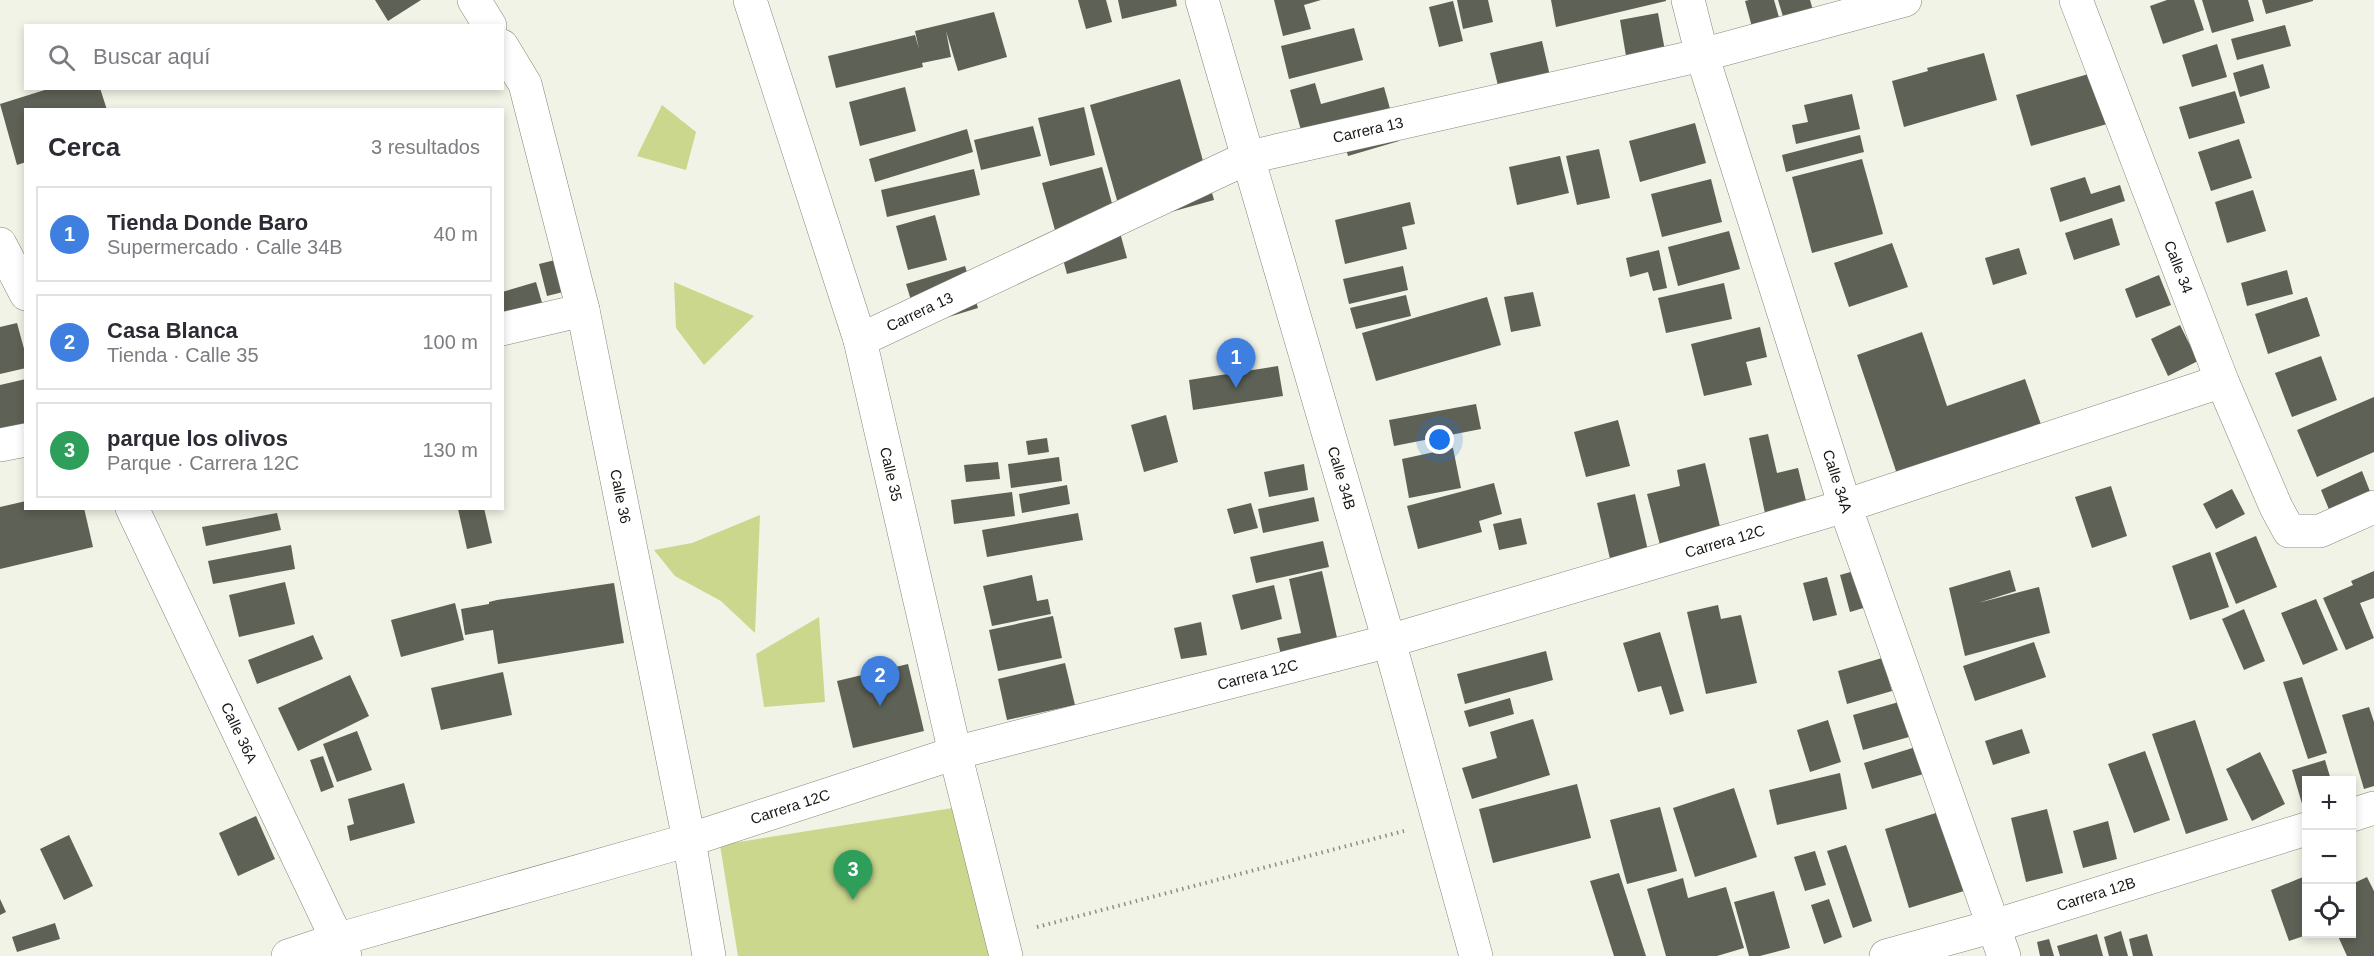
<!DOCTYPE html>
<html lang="es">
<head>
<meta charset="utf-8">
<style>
	:root { --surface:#fff; --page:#f2f2f3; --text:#2b2b33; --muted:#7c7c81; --line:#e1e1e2; --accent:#db2777 }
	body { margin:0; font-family:Helvetica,sans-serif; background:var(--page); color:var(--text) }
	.controls { position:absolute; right:18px; bottom:18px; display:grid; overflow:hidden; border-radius:0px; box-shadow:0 3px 9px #0003 }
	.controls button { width:54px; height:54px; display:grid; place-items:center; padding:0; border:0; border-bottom:2px solid var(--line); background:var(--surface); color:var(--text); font:30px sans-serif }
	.you { position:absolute; left:1440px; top:440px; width:21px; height:21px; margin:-15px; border:4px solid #fff; border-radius:50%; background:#1a73e8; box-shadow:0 0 0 9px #1a73e833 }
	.badge { display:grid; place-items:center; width:39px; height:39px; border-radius:50%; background:var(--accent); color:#fff; font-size:20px; font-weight:700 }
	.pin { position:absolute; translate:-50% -50px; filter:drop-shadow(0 2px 3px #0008) }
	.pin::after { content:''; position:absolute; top:32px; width:21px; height:18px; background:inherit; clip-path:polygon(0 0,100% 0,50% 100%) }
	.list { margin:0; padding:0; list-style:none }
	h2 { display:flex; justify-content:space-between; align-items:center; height:78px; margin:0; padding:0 24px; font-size:26px }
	h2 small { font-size:20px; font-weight:400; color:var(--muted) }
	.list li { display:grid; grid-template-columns:39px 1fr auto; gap:18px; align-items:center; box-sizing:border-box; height:96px; margin:0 12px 12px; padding:0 12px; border:2px solid var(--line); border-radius:0px }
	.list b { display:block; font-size:22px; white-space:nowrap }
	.list p { margin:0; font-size:20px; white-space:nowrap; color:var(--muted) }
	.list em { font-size:20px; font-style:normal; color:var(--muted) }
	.icon { flex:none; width:33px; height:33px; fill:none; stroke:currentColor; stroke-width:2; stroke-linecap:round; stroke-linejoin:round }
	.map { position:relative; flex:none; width:2374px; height:956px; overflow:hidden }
	.search { position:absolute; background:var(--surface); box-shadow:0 3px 9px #0003; left:24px; top:24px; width:480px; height:66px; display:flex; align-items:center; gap:15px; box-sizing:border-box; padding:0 21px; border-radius:0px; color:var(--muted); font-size:22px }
	.panel { position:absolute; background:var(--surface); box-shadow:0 3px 9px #0003; left:24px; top:108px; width:480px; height:402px; border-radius:0px }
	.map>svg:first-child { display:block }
</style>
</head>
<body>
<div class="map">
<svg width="2374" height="956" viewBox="0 0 2374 956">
	<rect width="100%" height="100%" fill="#f0f3e5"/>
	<g fill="#cad78d">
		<polygon points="662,105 696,132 686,170 637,156"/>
		<polygon points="674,282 754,316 704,365 676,328"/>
		<polygon points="760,515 755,633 721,601 675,576 654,550 692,543"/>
		<polygon points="819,617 825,702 764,707 756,654"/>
		<polygon points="959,807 989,956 738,956 720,845"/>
	</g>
	<g fill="#5e6155">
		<polygon points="375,0 421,0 388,21"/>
		<polygon points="1078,0 1106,0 1112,22 1086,29"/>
		<polygon points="1118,0 1176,0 1177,6 1122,19"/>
		<polygon points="1274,0 1321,0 1304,5 1311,29 1283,36"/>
		<polygon points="1457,0 1488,0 1493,22 1463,29"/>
		<polygon points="1551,0 1666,0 1666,1 1556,27"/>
		<polygon points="1749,0 1774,0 1787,45 1759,53 1745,1"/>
		<polygon points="1778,0 1810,0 1820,34 1791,43"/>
		<polygon points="2167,0 2194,0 2204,30 2163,44 2150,6"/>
		<polygon points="2202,0 2248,0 2254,21 2212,33"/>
		<polygon points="2262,0 2313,0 2313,1 2266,14"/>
		<polygon points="1453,1 1463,41 1439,47 1429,7"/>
		<polygon points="994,12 1007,57 958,71 946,31 951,57 922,63 923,67 836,88 828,56 915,35 919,49 915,31"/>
		<polygon points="1658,13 1668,67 1629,74 1620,20"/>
		<polygon points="2285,25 2291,46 2237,60 2231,39"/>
		<polygon points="1354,28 1363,60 1289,79 1281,46"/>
		<polygon points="1542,41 1555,98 1504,110 1490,53"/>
		<polygon points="2217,44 2227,77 2192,87 2182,55"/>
		<polygon points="1984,53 1997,100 1904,127 1892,81 1928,71 1927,68"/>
		<polygon points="2263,64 2270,88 2240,97 2233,73"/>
		<polygon points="2092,73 2107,124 2031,146 2016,95"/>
		<polygon points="1180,79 1214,200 1124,225 1090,105"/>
		<polygon points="1315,83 1321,104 1384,87 1399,141 1348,156 1342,135 1305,145 1290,90"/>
		<polygon points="905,87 916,131 860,146 849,102"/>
		<polygon points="51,88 100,88 107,110 26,110 26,162 17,165 0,104"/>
		<polygon points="2235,91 2245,123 2189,139 2179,107"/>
		<polygon points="1852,94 1860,129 1796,144 1792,125 1808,122 1804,105"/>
		<polygon points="1084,107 1095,155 1050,166 1038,118"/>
		<polygon points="1695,123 1706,163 1640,182 1629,141"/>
		<polygon points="1033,126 1041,156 981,170 974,140"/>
		<polygon points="967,129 973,152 875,182 869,159"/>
		<polygon points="1860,135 1864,152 1786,172 1782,155"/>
		<polygon points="2239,139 2252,178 2211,191 2198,152"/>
		<polygon points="1599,149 1610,198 1577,205 1566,156"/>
		<polygon points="1560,156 1569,193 1517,205 1509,167"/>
		<polygon points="1862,159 1883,234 1812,253 1792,177"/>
		<polygon points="1102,167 1127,258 1067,274 1042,183"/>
		<polygon points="974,169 980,195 887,217 881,190"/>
		<polygon points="2085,177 2091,194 2120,185 2125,201 2060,222 2050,188"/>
		<polygon points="1711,179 1722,222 1662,237 1651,194"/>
		<polygon points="2253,190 2266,231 2227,243 2215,202"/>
		<polygon points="1410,202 1415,224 1402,227 1407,249 1345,264 1335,220"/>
		<polygon points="935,215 947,260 908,270 896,226"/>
		<polygon points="2112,218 2120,245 2074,260 2065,233"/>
		<polygon points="1729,231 1740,269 1678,286 1668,247"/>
		<polygon points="1892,243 1908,287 1849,307 1834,263"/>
		<polygon points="2019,248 2027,274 1993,285 1985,258"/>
		<polygon points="1659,250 1667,288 1653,291 1648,272 1630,277 1626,258"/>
		<polygon points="567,257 575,289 547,296 539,264"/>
		<polygon points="965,266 978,308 919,326 906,284"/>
		<polygon points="1403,266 1408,290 1349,304 1343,279"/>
		<polygon points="2287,270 2293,294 2247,306 2241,283"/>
		<polygon points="2159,275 2171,305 2136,318 2125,289"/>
		<polygon points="536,282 547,320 502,333 502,292"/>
		<polygon points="1724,283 1732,319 1666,333 1658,298"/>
		<polygon points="1533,292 1541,326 1511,332 1504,297"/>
		<polygon points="1406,295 1411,316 1356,329 1350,308"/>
		<polygon points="1487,297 1501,345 1376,381 1362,333"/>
		<polygon points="2307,297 2320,336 2268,354 2255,314"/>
		<polygon points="17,323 26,356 26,368 0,374 0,327"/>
		<polygon points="2180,325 2198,361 2168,376 2151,339"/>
		<polygon points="1760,327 1767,357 1746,362 1752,385 1704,396 1691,344"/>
		<polygon points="1922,332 1947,406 2025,379 2044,433 1900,483 1857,355"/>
		<polygon points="2321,356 2337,400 2292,417 2275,373"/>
		<polygon points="1278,366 1283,396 1193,410 1189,380"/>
		<polygon points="26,379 26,430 0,436 0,385"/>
		<polygon points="2374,397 2374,452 2317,477 2297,430"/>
		<polygon points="1476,404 1481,429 1394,446 1389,420"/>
		<polygon points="1166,415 1178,462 1144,472 1131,425"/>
		<polygon points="1618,420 1630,466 1586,477 1574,432"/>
		<polygon points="1768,434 1777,473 1798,468 1808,509 1766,518 1749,438"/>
		<polygon points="1047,438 1049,452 1028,455 1026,441"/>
		<polygon points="1453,448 1461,488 1409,498 1402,459"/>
		<polygon points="1059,457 1062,481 1011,488 1008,464"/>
		<polygon points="998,462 1000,479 966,482 964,465"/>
		<polygon points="1705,463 1722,535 1661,549 1647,494 1680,486 1677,470"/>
		<polygon points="1304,464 1308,490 1269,497 1264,472"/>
		<polygon points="2362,471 2371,494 2330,512 2321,490"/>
		<polygon points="1494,483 1502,514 1479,521 1482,532 1418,549 1407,506"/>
		<polygon points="1067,485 1070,504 1022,513 1019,494"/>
		<polygon points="2111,486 2127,536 2092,548 2075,497"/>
		<polygon points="2232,489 2245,514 2216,529 2203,504"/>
		<polygon points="1012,492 1015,516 954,524 951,500"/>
		<polygon points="1635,494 1649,555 1611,563 1597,503"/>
		<polygon points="1314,497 1319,521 1263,533 1258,509"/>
		<polygon points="26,501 26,508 84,508 93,547 0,569 0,507"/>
		<polygon points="1251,503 1258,528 1234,534 1227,509"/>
		<polygon points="484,508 492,543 467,549 458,509"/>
		<polygon points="277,513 281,530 206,546 202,527"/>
		<polygon points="1078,513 1083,540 987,557 982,530"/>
		<polygon points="1521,518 1527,544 1499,550 1493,524"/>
		<polygon points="2256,536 2277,587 2236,604 2215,553"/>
		<polygon points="1323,541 1329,567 1256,583 1250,557"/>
		<polygon points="291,545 295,569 213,584 208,561"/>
		<polygon points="2210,552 2229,607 2190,620 2172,566"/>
		<polygon points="1861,569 1870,606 1850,612 1840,575"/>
		<polygon points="2010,570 2016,591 1978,603 2039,587 2050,633 1965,656 1949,588"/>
		<polygon points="1322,571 1340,651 1283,664 1277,638 1301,633 1289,579"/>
		<polygon points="2374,571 2374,598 2360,603 2374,638 2346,650 2323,598 2353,585 2351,581"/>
		<polygon points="1032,575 1037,601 1048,599 1051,614 992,626 983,586"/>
		<polygon points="1827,577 1837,615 1813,621 1803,583"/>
		<polygon points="285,582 295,624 239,637 229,595"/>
		<polygon points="614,583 624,643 498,664 493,630 465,635 461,609 489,604 489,602 497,600"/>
		<polygon points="1274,585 1282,619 1241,630 1232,595"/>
		<polygon points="2316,599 2338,650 2303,665 2281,613"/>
		<polygon points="455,603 464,640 401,657 391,620"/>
		<polygon points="1718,605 1721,619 1741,615 1757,683 1706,694 1687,612"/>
		<polygon points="2244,609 2265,661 2244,670 2222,619"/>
		<polygon points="1053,616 1062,658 998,671 989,630"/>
		<polygon points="1201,622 1207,655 1181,659 1174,628"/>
		<polygon points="1660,632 1684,711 1670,715 1661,686 1638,692 1623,643"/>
		<polygon points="313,635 323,659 257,684 248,660"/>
		<polygon points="2034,642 2046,677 1975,701 1963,666"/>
		<polygon points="1546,651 1553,680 1465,704 1457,674"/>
		<polygon points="1882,658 1892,691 1847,704 1838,671"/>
		<polygon points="1065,663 1075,705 1007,720 998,679"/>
		<polygon points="908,664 924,731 853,748 837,681"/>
		<polygon points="503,672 512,715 441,730 431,688"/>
		<polygon points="350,675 369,716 298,751 278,708"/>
		<polygon points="2302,677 2327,753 2308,759 2283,682"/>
		<polygon points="1510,698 1514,714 1469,727 1464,711"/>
		<polygon points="1906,700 1916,735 1863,750 1853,715"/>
		<polygon points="2369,707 2374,722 2374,786 2364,789 2342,715"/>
		<polygon points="1533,719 1550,775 1472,799 1462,768 1497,758 1490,732"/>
		<polygon points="1828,720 1841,762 1810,772 1797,730"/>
		<polygon points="2195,720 2228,820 2186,834 2152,734"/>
		<polygon points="2022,729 2030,753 1993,765 1985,741"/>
		<polygon points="357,731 372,770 337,782 323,744"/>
		<polygon points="1919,746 1927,773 1872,789 1864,763"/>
		<polygon points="2145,751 2170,820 2134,833 2108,764"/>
		<polygon points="2260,752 2285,804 2252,821 2226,769"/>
		<polygon points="323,756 334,787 321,792 310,760"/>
		<polygon points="2325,760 2331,780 2307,780 2306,806 2303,807 2292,770"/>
		<polygon points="1840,773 1847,809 1777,825 1769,790"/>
		<polygon points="404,783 415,823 350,841 347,826 354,824 348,799"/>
		<polygon points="1577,784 1591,838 1493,863 1479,809"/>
		<polygon points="1734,788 1757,857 1695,877 1673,808"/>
		<polygon points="1660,807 1677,871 1627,884 1610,820"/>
		<polygon points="2047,809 2063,873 2026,882 2011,818"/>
		<polygon points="1939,812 1964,891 1909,908 1885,829"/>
		<polygon points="256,816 275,859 238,876 219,833"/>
		<polygon points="2108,821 2117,859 2083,868 2073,831"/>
		<polygon points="69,835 93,886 64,900 40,849"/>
		<polygon points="1846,845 1872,921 1853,928 1827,851"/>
		<polygon points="1815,851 1826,885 1805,891 1794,857"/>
		<polygon points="1619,873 1646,956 1614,956 1590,881"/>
		<polygon points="2303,877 2306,886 2307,935 2289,941 2271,890"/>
		<polygon points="2367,877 2374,891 2374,956 2347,956 2337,934 2352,933 2352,884"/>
		<polygon points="1683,878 1688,898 1726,887 1744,948 1717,956 1666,956 1647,889"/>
		<polygon points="1774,891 1790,948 1760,956 1749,956 1734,902"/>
		<polygon points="0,899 6,912 0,915"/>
		<polygon points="1829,899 1842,937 1824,944 1811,905"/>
		<polygon points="55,923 60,939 17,952 12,937"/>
		<polygon points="2121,931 2128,956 2109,956 2104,937"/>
		<polygon points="2097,934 2103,956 2060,956 2057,946"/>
		<polygon points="2147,934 2153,956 2133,956 2129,939"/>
		<polygon points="2049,939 2054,956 2040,956 2037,942"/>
	</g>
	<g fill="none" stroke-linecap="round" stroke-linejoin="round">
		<g stroke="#83867a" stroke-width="34">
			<g id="minor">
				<polyline points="474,0 490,26"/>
				<path id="s1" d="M 750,0 L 860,340 L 955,753 L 1006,956"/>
				<path id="s2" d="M 1202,0 L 1389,641 L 1476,956"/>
				<path id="s3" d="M 1688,0 L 1702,55 L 1845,506 L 2004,956"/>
				<path id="s4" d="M 2076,0 L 2222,381 L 2276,507 L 2289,531 L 2320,531 L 2374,507"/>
				<path id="s5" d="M 502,46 L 525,84 L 583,310 L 689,840 L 709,956"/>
				<polyline points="0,244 26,294"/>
				<polyline points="502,329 583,310"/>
				<path id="s6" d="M 860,340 L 1249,157 L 1702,55 L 1905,0"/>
				<polyline points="0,445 26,440"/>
				<path id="s7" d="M 132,508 L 345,956"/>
				<polyline points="2352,815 2374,808"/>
				<path id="s8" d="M 288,956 L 336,940 L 689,840 L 955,753 L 1389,641 L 1845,506 L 2222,381"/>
				<path id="s9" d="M 1886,956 L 1994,926 L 2306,829"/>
			</g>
		</g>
		<polyline stroke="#8d8f85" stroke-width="4" stroke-dasharray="1.5 4.5" stroke-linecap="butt" points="1037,927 1404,831"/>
		<use href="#minor" stroke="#fff" stroke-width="33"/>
	</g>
	<g text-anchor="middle" stroke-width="6" stroke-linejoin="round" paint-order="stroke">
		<g font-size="15" fill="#171813" stroke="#fefffa">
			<text dy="5" stroke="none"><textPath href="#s6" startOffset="552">Carrera 13</textPath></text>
			<text dy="5" stroke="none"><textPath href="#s4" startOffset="286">Calle 34</textPath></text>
			<text dy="5" stroke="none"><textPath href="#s6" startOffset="66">Carrera 13</textPath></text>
			<text dy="5" stroke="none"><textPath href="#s1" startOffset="495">Calle 35</textPath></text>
			<text dy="5" stroke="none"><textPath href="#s2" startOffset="498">Calle 34B</textPath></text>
			<text dy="5" stroke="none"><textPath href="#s3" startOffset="504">Calle 34A</textPath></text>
			<text dy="5" stroke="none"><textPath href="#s5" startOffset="468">Calle 36</textPath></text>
			<text dy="5" stroke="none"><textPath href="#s8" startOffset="1496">Carrera 12C</textPath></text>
			<text dy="5" stroke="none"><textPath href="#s8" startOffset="1010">Carrera 12C</textPath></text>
			<text dy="5" stroke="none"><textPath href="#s7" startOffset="249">Calle 36A</textPath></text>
			<text dy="5" stroke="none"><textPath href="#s8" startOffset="524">Carrera 12C</textPath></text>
			<text dy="5" stroke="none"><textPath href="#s9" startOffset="219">Carrera 12B</textPath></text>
		</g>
	</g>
</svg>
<div class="controls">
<button>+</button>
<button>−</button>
<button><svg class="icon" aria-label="locate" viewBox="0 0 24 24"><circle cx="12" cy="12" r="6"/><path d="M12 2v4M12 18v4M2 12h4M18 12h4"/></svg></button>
</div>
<div class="you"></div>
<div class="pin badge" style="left:1236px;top:388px;background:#3f7fe0">1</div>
<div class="pin badge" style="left:880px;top:706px;background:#3f7fe0">2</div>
<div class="pin badge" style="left:853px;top:900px;background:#2e9e5b">3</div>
<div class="search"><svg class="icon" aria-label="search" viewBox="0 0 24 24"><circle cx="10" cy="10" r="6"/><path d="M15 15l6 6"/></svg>Buscar aquí</div>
<section class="panel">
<h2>Cerca<small>3 resultados</small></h2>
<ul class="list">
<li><span class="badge" style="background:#3f7fe0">1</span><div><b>Tienda Donde Baro</b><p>Supermercado · Calle 34B</p></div><em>40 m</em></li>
<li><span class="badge" style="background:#3f7fe0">2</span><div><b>Casa Blanca</b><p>Tienda · Calle 35</p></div><em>100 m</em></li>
<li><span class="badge" style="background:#2e9e5b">3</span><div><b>parque los olivos</b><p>Parque · Carrera 12C</p></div><em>130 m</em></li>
</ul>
</section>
</div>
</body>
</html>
